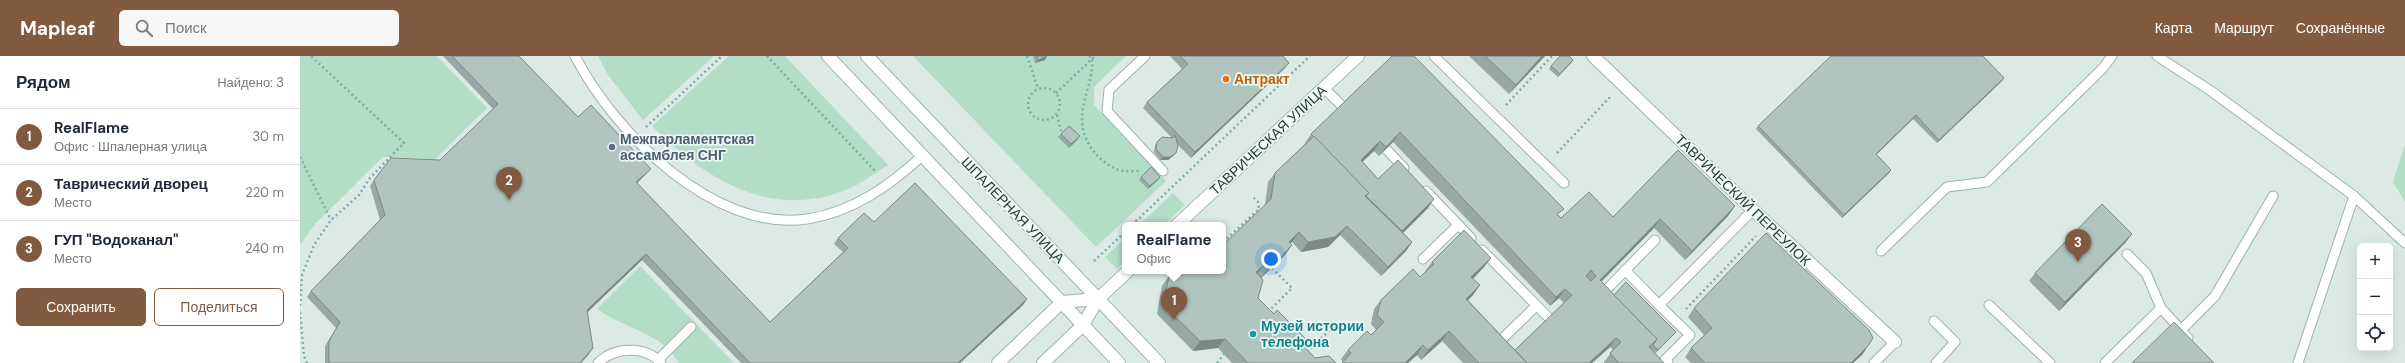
<!DOCTYPE html>
<html lang="ru">
<head>
<meta charset="utf-8">
<style>
	:root { --surface:#fff; --page:#f6f6f7; --text:#1f2937; --muted:#747a83; --line:#e0e1e3; --accent:#825a3f }
	body { margin:0; font-family:"DM Sans",sans-serif; background:var(--page); color:var(--text) }
	.controls { position:absolute; right:12px; bottom:12px; display:grid; overflow:hidden; border-radius:6px; box-shadow:0 4px 16px #0002 }
	.controls button { width:36px; height:36px; display:grid; place-items:center; padding:0; border:0; border-bottom:1px solid var(--line); background:var(--surface); color:var(--text); font:20px sans-serif }
	.you { position:absolute; left:971px; top:203px; width:14px; height:14px; margin:-10px; border:3px solid #fff; border-radius:50%; background:#1a73e8; box-shadow:0 0 0 6px #1a73e833 }
	.badge { display:grid; place-items:center; width:26px; height:26px; border-radius:50%; background:var(--accent); color:#fff; font-size:13px; font-weight:700 }
	.pin { position:absolute; translate:-50% -33px; filter:drop-shadow(0 1px 2px #0008) }
	.pin::after { content:''; position:absolute; top:21px; width:14px; height:12px; background:inherit; clip-path:polygon(0 0,100% 0,50% 100%) }
	.popup { position:absolute; left:822px; top:166px; width:104px; height:52px; box-sizing:border-box; display:grid; place-content:center; border-radius:6px; background:var(--surface); filter:drop-shadow(0 1px 3px #0005); font-size:13px; white-space:nowrap; color:var(--muted) }
	.popup b { font-size:15px; color:var(--text) }
	.popup::after { content:''; position:absolute; left:50%; top:100%; margin-left:-8px; border:8px solid transparent; border-top-color:var(--surface) }
	.list { margin:0; padding:0; list-style:none }
	h2 { display:flex; justify-content:space-between; align-items:center; height:52px; margin:0; padding:0 16px; font-size:17px }
	h2 small { font-size:13px; font-weight:400; color:var(--muted) }
	.list li { display:grid; grid-template-columns:26px 1fr auto; gap:12px; align-items:center; box-sizing:border-box; height:56px; padding:0 16px; border-top:1px solid var(--line) }
	.list b { display:block; font-size:15px; white-space:nowrap }
	.list p { margin:0; font-size:13px; white-space:nowrap; color:var(--muted) }
	.list em { font-size:13px; font-style:normal; color:var(--muted) }
	.actions { display:flex; gap:8px; padding:12px 16px }
	.actions a { flex:1; padding:9px 0; border:1px solid var(--accent); border-radius:6px; text-align:center; font-size:14px; color:var(--accent) }
	.actions .main { background:var(--accent); color:#fff }
	.icon { flex:none; width:22px; height:22px; fill:none; stroke:currentColor; stroke-width:2; stroke-linecap:round; stroke-linejoin:round }
	.map { position:relative; flex:none; width:2105px; height:307px; overflow:hidden }
	header { display:flex; align-items:center; gap:24px; box-sizing:border-box; height:56px; padding:0 20px; background:var(--accent); color:#fff }
	header strong { font-size:19px }
	nav { display:flex; gap:22px; margin-inline-start:auto; font-size:14px }
	.search { width:280px; height:36px; background:var(--page); display:flex; align-items:center; gap:10px; box-sizing:border-box; padding:0 14px; border-radius:6px; color:var(--muted); font-size:15px }
	main { display:flex }
	aside { flex:1; background:var(--surface) }
	.map>svg:first-child { display:block }
</style>
</head>
<body>
<header>
<strong>Mapleaf</strong>
<div class="search"><svg class="icon" aria-label="search" viewBox="0 0 24 24"><circle cx="10" cy="10" r="6"/><path d="M15 15l6 6"/></svg>Поиск</div>
<nav><a>Карта</a><a>Маршрут</a><a>Сохранённые</a></nav>
</header>
<main>
<aside>
<h2>Рядом<small>Найдено: 3</small></h2>
<ul class="list">
<li><span class="badge">1</span><div><b>RealFlame</b><p>Офис · Шпалерная улица</p></div><em>30 m</em></li>
<li><span class="badge">2</span><div><b>Таврический дворец</b><p>Место</p></div><em>220 m</em></li>
<li><span class="badge">3</span><div><b>ГУП &quot;Водоканал&quot;</b><p>Место</p></div><em>240 m</em></li>
</ul>
<div class="actions"><a class="main">Сохранить</a><a>Поделиться</a></div>
</aside>
<div class="map">
<svg width="2105" height="307" viewBox="0 0 2105 307">
	<rect width="100%" height="100%" fill="#dceae6"/>
	<g fill="#b3ddc6">
		<polygon points="0,0 137,0 187,52 135,103 83,101 15,168 0,189"/>
		<polygon points="298,0 414,0 343,64 308,19"/>
		<path d="M 429,0 L 485,0 L 588,109 C 575,117 561,128 546,134 C 470,164 405,123 352,70 Z"/>
		<polygon points="613,0 826,0 794,31 794,49 866,125 796,191"/>
		<polygon points="2105,88 2105,146 2093,126"/>
		<polygon points="873,137 885,149 864,169 839,169"/>
		<polygon points="825,182 825,206 817,213 805,201"/>
		<path d="M 340,210 L 434,307 L 379,307 C 363,277 323,272 297,253 Z"/>
	</g>
	<g fill="none" stroke-linecap="round" stroke-linejoin="round">
		<g stroke="#9fb2ae" stroke-width="11">
			<g id="service">
				<path d="M 275,0 C 314,76 414,177 507,163 C 553,156 589,130 622,100"/>
				<polyline points="845,0 809,34 807,55 863,115"/>
				<polyline points="1134,0 1264,127"/>
				<polyline points="1857,0 1911,35 2054,140 2105,187"/>
				<polyline points="1024,32 1043,51"/>
				<polyline points="1086,93 1104,112"/>
				<polyline points="1126,135 1171,182"/>
				<polyline points="1182,194 1250,263"/>
				<polyline points="1581,195 1647,131 1687,126 1803,12 1812,0"/>
				<polyline points="1827,198 1846,217 1861,252 1881,274"/>
				<polyline points="1123,203 1158,169"/>
				<polyline points="1325,214 1359,249 1453,154"/>
				<polyline points="1305,235 1355,184"/>
				<polyline points="1359,249 1390,279 1365,304 1368,307"/>
				<polyline points="1689,249 1750,307"/>
				<polyline points="1634,265 1655,286 1636,307"/>
				<polyline points="1888,282 1881,274 1915,240 1973,140"/>
				<polyline points="1200,285 1236,250"/>
				<polyline points="358,304 391,271"/>
				<path d="M 298,307 C 314,291 345,289 361,307"/>
				<polyline points="1574,307 1595,286"/>
				<polyline points="1805,307 1861,252"/>
				<polyline points="1998,307 2054,140"/>
			</g>
		</g>
		<g stroke="#9fb2ae" stroke-width="14">
			<g id="minor">
				<polyline points="1293,0 1453,154 1595,286"/>
				<polyline points="877,169 1058,0"/>
				<polyline points="798,243 828,215"/>
			</g>
		</g>
		<g stroke="#9fb2ae" stroke-width="14">
			<g id="tertiary">
				<polyline points="528,0 819,307"/>
				<polyline points="567,0 859,307"/>
				<polyline points="698,307 762,246 798,243"/>
				<polyline points="743,307 783,269 798,243"/>
			</g>
		</g>
		<g stroke="#7ab0a9" stroke-width="2.5" stroke-dasharray="2 3" stroke-linecap="butt">
			<polyline points="467,0 576,116"/>
			<polyline points="727,0 738,33"/>
			<path d="M 789,0 L 792,2 C 794,23 782,42 782,63 C 782,85 797,104 816,113 C 823,116 834,115 841,115"/>
			<circle cx="744" cy="48" r="16"/>
			<polyline points="756,37 795,0"/>
			<polyline points="1206,49 1252,0"/>
			<polyline points="757,59 761,75"/>
			<polyline points="346,71 422,0"/>
			<polyline points="1257,97 1311,40"/>
			<polyline points="0,101 31,164"/>
			<polyline points="832,169 1010,0"/>
			<polyline points="923,186 959,153 958,146 953,141"/>
			<polyline points="794,205 825,176"/>
			<polyline points="0,250 2,219 14,189 31,164 59,139 69,123 104,87 11,0"/>
			<polyline points="1386,253 1456,180"/>
			<polyline points="0,256 4,300 7,307"/>
			<polyline points="968,256 992,232 972,212"/>
			<polyline points="1006,296 1031,273"/>
			<polyline points="917,307 924,298"/>
		</g>
		<use href="#service" stroke="#fff" stroke-width="9"/>
		<use href="#minor" stroke="#fff" stroke-width="12"/>
		<use href="#tertiary" stroke="#fff" stroke-width="12"/>
	</g>
	<g fill="#98a9a5">
		<polygon points="143,0 219,0 278,61 346,118 337,127 470,266 543,196 534,188 538,182 574,166 727,243 723,249 660,307 441,307 342,204 288,256 289,298 281,307 25,307 25,290 36,272 7,241 11,235 80,164 70,130 74,124 140,104 193,53"/>
		<polygon points="733,0 747,0 745,4 735,7"/>
		<polygon points="870,0 983,0 985,12 891,102 877,88 873,100 868,104 860,104 854,96 855,89 857,86 871,81 843,52 847,46 882,13"/>
		<polygon points="1092,0 1261,162 1313,161 1435,150 1428,160 1385,204 1354,172 1301,226 1314,239 1376,276 1373,279 1356,297 1350,292 1364,307 1304,307 1304,306 1313,294 1310,291 1292,307 1163,307 1142,285 1121,304 1117,299 1108,307 1042,307 1043,306 1041,303 1048,294 1071,279 1076,274 1071,268 1074,253 1081,244 1120,221 1126,216 1125,215 1132,206 1191,202 1184,211 1173,223 1180,229 1173,239 1168,244 1215,294 1264,247 1259,242 1250,250 1093,86 1079,100 1074,95 1062,106 1078,123 1128,152 1103,177 1112,186 1106,195 1081,220 1040,179 1028,191 1001,196 992,186 991,187 986,198 961,222 958,242 974,258 1006,283 1002,289 1015,302 1036,307 932,307 918,292 893,295 857,258 862,230 869,220 923,215 965,149 968,126 975,117 1005,88 1005,87 1011,78"/>
		<polygon points="1169,0 1245,0 1209,38"/>
		<polygon points="1271,7 1258,21 1249,13 1251,10"/>
		<polygon points="1704,22 1702,25 1637,87 1613,63 1576,98 1591,114 1589,117 1542,162 1456,73 1458,70"/>
		<polygon points="761,78 780,80 777,84 769,92 758,81"/>
		<polygon points="841,121 858,124 848,133 839,124"/>
		<polygon points="1826,186 1759,255 1729,225 1735,217"/>
		<polygon points="1394,252 1568,290 1562,299 1553,307 1391,307 1385,301 1391,292 1404,279 1388,261"/>
	</g>
	<g fill="#7c8a86">
		<polygon points="747,0 745,4 735,7 738,4"/>
		<polygon points="1242,0 1245,0 1209,38 1216,29"/>
		<polygon points="1273,4 1271,7 1258,21 1260,18"/>
		<polygon points="989,7 985,12 891,102 895,96"/>
		<polygon points="1704,22 1702,25 1637,87 1639,84"/>
		<polygon points="1616,59 1613,63 1574,101 1576,98"/>
		<polygon points="1100,76 1093,86 1079,100 1086,91"/>
		<polygon points="780,80 777,84 769,92 771,88"/>
		<polygon points="1080,85 1074,95 1054,114 1061,104"/>
		<polygon points="876,97 873,100 868,104 860,104 863,101"/>
		<polygon points="351,113 332,132 336,126"/>
		<polygon points="1591,114 1589,117 1542,162 1544,159"/>
		<polygon points="860,121 858,124 848,133 850,130"/>
		<polygon points="1134,143 1128,152 1095,185 1102,175"/>
		<polygon points="1435,150 1428,160 1385,204 1392,195"/>
		<polygon points="1360,163 1354,172 1293,234 1300,224"/>
		<polygon points="1047,170 1040,179 1028,191 1001,196 1008,186"/>
		<polygon points="999,176 992,186 983,196 989,186"/>
		<polygon points="1832,178 1826,186 1759,255 1765,246"/>
		<polygon points="1112,186 1106,195 1081,220 1088,211"/>
		<polygon points="992,189 986,198 960,223 967,214"/>
		<polygon points="346,198 342,204 283,260 287,254"/>
		<polygon points="1191,202 1184,211 1165,231 1171,221"/>
		<polygon points="963,210 956,220 956,216"/>
		<polygon points="1180,229 1173,239 1160,252 1166,243"/>
		<polygon points="1265,233 1259,242 1250,250 1256,241"/>
		<polygon points="727,243 723,249 660,307 658,307"/>
		<polygon points="1149,275 1142,285 1121,304 1128,294"/>
		<polygon points="1316,282 1310,291 1292,307 1289,307"/>
		<polygon points="925,283 918,292 893,295 900,285"/>
		<polygon points="1123,289 1117,299 1108,307 1105,307"/>
		<polygon points="1568,290 1562,299 1553,307 1551,307"/>
		<polygon points="293,292 289,298 281,307 280,307"/>
	</g>
	<g fill="#b1c5c0" stroke="#7c8a86" fill-rule="evenodd">
		<polygon points="152,0 219,0 278,61 291,49 351,113 336,126 470,266 548,192 538,182 564,157 574,166 615,127 727,243 658,307 450,307 346,198 287,254 293,292 280,307 29,307 29,285 40,266 11,235 85,159 74,124 91,102 140,104 198,48"/>
		<polygon points="737,0 747,0 738,4"/>
		<polygon points="880,0 983,0 989,7 895,96 847,46 888,8"/>
		<path d="M 1092,0 L 1114,0 L 1264,153 L 1257,158 L 1261,162 L 1289,136 L 1313,161 L 1378,94 L 1435,150 L 1392,195 L 1360,163 L 1300,224 L 1357,283 L 1349,291 L 1364,307 L 1319,307 L 1310,297 L 1321,286 L 1316,282 L 1289,307 L 1227,307 L 1215,294 L 1272,239 L 1265,233 L 1256,241 L 1100,76 L 1086,91 L 1080,85 L 1061,104 L 1078,123 L 1098,104 L 1134,143 L 1102,175 L 1066,140 L 1069,137 L 1011,78 ZM 1291,214 L 1296,220 L 1291,225 L 1286,220 Z"/>
		<polygon points="1185,0 1242,0 1216,29"/>
		<polygon points="1260,0 1269,0 1273,4 1260,18 1251,10"/>
		<polygon points="1531,0 1683,0 1704,22 1639,84 1616,59 1576,98 1591,114 1544,159 1458,70"/>
		<polygon points="769,70 780,80 771,88 761,78"/>
		<polygon points="875,79 878,90 876,97 870,101 863,101 856,93 857,86 862,81 873,82"/>
		<polygon points="1014,80 1069,137 1065,140 1112,186 1088,211 1047,170 1035,181 1008,186 999,176 989,186 992,189 979,203 967,214 963,210 956,216 963,224 958,242 974,258 977,254 1006,283 1001,287 1015,302 1029,300 1036,307 948,307 925,283 900,285 863,249 869,220 874,215 923,215 923,189 971,143 975,117"/>
		<polygon points="851,111 860,121 850,130 841,121"/>
		<polygon points="1802,148 1832,178 1765,246 1735,217"/>
		<polygon points="1164,174 1191,202 1171,221 1180,229 1166,243 1227,307 1179,307 1149,275 1128,294 1123,289 1105,307 1042,307 1051,297 1048,294 1067,275 1071,279 1084,266 1077,259 1081,244 1113,213 1120,221 1134,208 1132,206"/>
		<polygon points="1466,177 1569,274 1573,282 1568,290 1551,307 1405,307 1391,292 1412,272 1394,252"/>
		<polygon points="1326,226 1376,276 1358,294 1353,289 1357,283 1314,239"/>
		<polygon points="1874,266 1914,307 1832,307"/>
	</g>
	<circle fill="#e8710a" stroke="#ecf7f3" stroke-width="1.5" cx="926" cy="23" r="4"/>
	<circle fill="#5c6f8a" stroke="#ecf7f3" stroke-width="1.5" cx="312" cy="91" r="4"/>
	<circle fill="#0f9aa8" stroke="#ecf7f3" stroke-width="1.5" cx="953" cy="278" r="4"/>
	<g text-anchor="middle" stroke-width="3.5" stroke-linejoin="round" paint-order="stroke">
		<g font-size="14" font-weight="bold" fill="#c56008" stroke="#ecf7f3" text-anchor="start">
			<text x="934" y="28">Антракт</text>
		</g>
		<g font-size="14" font-weight="bold" fill="#4e5e75" stroke="#ecf7f3" text-anchor="start">
			<text x="320" y="88">Межпарламентская<tspan x="320" dy="16">ассамблея СНГ</tspan></text>
		</g>
		<g font-size="14" fill="#1d3a37" stroke="#ecf7f3">
			<text transform="translate(968 84) rotate(-43)" y="5">ТАВРИЧЕСКАЯ УЛИЦА</text>
			<text transform="translate(1443 144) rotate(44)" y="5">ТАВРИЧЕСКИЙ ПЕРЕУЛОК</text>
			<text transform="translate(713 154) rotate(46)" y="5">ШПАЛЕРНАЯ УЛИЦА</text>
		</g>
		<g font-size="14" font-weight="bold" fill="#0d838f" stroke="#ecf7f3" text-anchor="start">
			<text x="961" y="275">Музей истории<tspan x="961" dy="16">телефона</tspan></text>
		</g>
	</g>
</svg>
<div class="controls">
<button>+</button>
<button>−</button>
<button><svg class="icon" aria-label="locate" viewBox="0 0 24 24"><circle cx="12" cy="12" r="6"/><path d="M12 2v4M12 18v4M2 12h4M18 12h4"/></svg></button>
</div>
<div class="you"></div>
<div class="pin badge" style="left:874px;top:264px">1</div>
<div class="popup"><b>RealFlame</b>Офис</div>
<div class="pin badge" style="left:209px;top:144px">2</div>
<div class="pin badge" style="left:1778px;top:206px">3</div>
</div>
</main>
</body>
</html>
